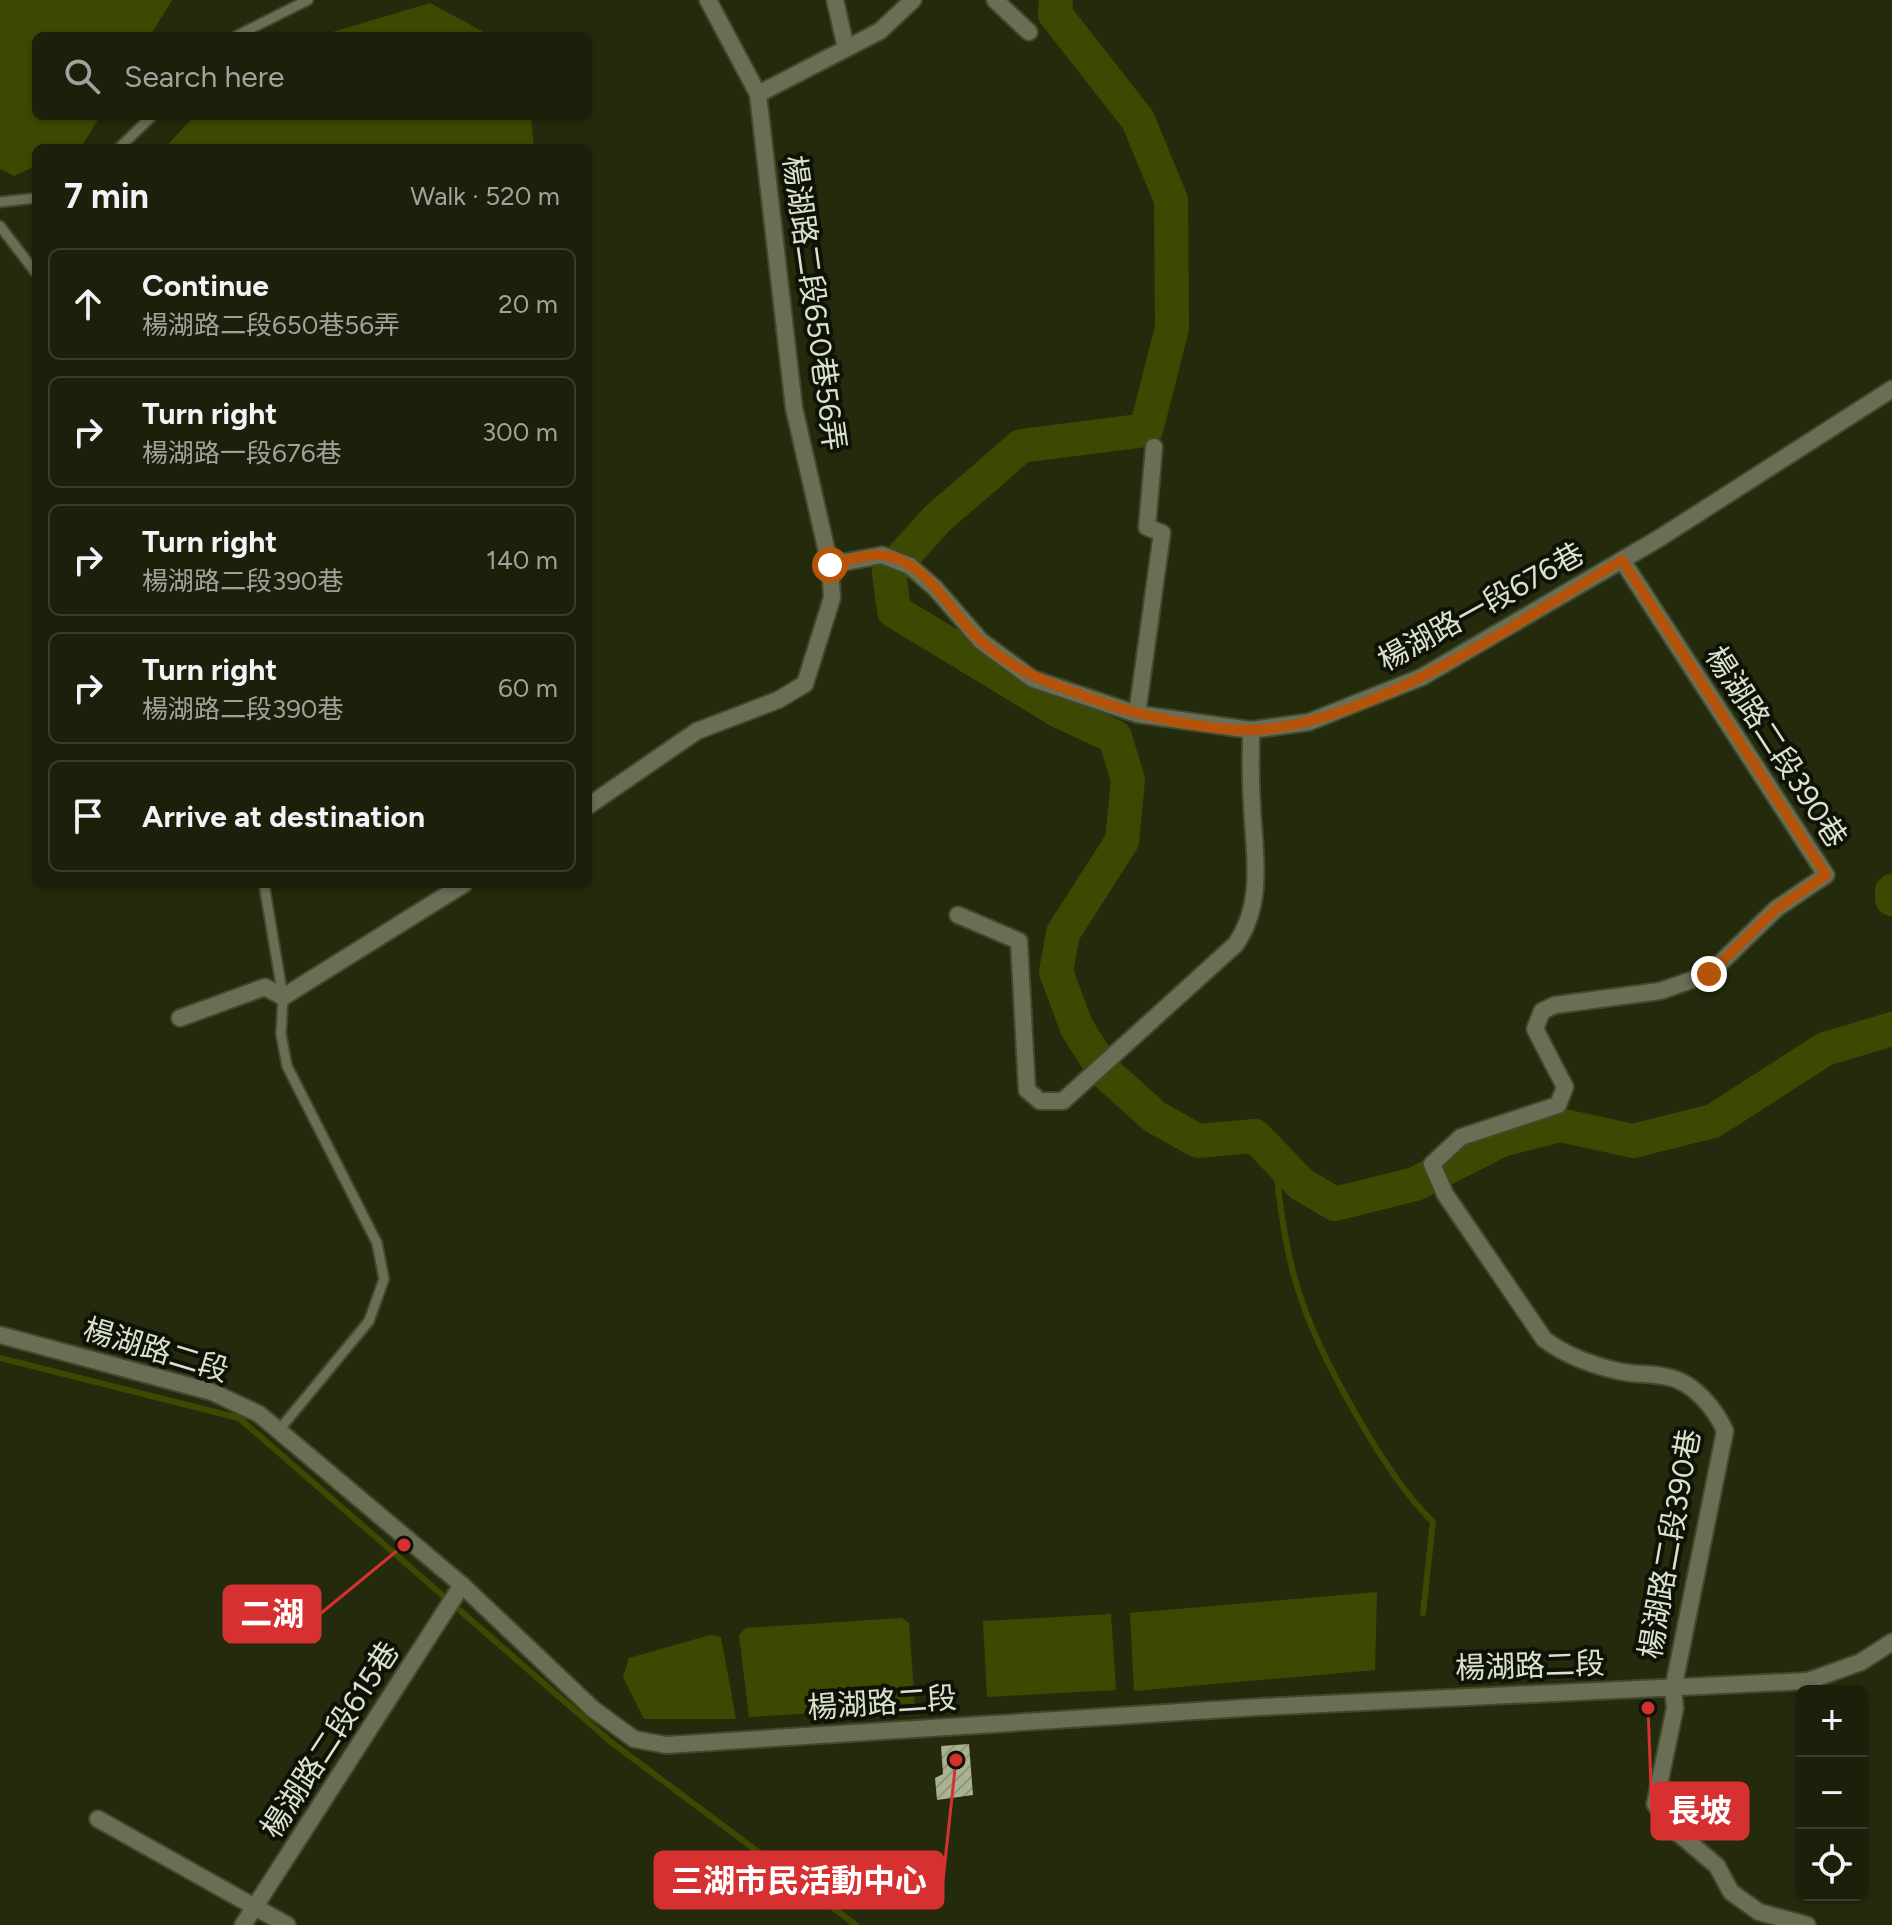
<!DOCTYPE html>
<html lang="en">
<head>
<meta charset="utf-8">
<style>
	:root { --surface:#1b200a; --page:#282d18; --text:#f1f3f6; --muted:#a0a39c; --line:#393e2b }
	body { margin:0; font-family:Figtree,"Noto Sans TC",sans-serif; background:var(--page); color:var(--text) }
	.controls { position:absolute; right:24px; bottom:24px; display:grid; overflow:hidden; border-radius:12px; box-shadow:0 2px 6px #0004 }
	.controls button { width:72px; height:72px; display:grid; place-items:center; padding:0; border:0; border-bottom:2px solid var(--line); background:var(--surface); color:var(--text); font:40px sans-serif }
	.stop { position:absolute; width:24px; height:24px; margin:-18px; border:6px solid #b45309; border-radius:50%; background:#fff }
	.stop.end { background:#b45309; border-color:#fff; box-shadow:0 2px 8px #0008 }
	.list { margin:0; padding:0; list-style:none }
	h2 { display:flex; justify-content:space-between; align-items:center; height:104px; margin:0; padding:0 32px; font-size:34px }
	h2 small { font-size:26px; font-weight:400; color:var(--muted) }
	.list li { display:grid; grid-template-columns:52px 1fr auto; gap:24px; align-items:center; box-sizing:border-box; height:112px; margin:0 16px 16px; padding:0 16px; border:2px solid var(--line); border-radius:12px }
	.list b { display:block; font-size:30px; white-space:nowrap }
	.list p { margin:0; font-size:26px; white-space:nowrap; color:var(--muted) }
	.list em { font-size:26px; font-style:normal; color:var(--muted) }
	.icon { flex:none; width:44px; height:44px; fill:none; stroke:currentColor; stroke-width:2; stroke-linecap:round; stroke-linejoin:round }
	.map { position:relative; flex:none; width:1892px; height:1925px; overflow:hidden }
	.search { position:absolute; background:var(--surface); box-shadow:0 2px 6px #0004; left:32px; top:32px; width:560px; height:88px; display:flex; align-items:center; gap:20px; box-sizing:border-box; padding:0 28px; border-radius:12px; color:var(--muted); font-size:30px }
	.panel { position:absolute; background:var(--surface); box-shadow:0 2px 6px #0004; left:32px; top:144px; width:560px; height:744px; border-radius:12px }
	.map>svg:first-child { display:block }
</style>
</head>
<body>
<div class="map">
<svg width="1892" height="1925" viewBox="0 0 1892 1925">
	<defs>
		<pattern id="building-hatch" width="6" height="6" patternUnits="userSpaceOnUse" patternTransform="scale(2)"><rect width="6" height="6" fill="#aab391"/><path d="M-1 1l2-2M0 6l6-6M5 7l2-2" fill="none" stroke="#90977c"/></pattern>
	</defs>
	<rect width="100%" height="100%" fill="#242b0d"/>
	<g fill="#3d4900">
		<polygon points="0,0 172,0 150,36 36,36 36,116 100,116 82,146 36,148 36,166 14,176 0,169"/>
		<polygon points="430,3 491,36 319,36"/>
		<polygon points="195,116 531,116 534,148 164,148"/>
		<polygon points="1377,1592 1375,1670 1134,1691 1130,1613"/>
		<polygon points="1111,1614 1116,1690 987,1697 983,1621"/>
		<polygon points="902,1618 909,1623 915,1707 749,1717 739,1635 746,1628"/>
		<polygon points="710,1635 721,1637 736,1719 644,1719 623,1677 629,1658"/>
	</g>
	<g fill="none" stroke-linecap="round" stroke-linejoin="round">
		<g stroke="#3d4900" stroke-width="6">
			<path d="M 1274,1156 C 1280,1201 1284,1246 1298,1289 C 1317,1353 1386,1477 1433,1522 L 1423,1613"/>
			<polyline points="0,1358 239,1418 611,1742 856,1925"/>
		</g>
		<g stroke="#3d4900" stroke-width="34">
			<polyline points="1056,0 1055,14 1138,120 1171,200 1172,328 1146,430 1021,446 937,519 889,572 894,611 1059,711 1115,737 1128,780 1122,841 1063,933 1056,972 1077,1028 1105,1072 1155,1117 1198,1141 1255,1136 1301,1184 1335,1204 1415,1184 1501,1140 1560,1125 1633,1141 1713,1121 1825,1049 1892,1029"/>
			<polyline points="1892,891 1892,899"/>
		</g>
	</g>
	<polygon fill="url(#building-hatch)" points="969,1744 973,1795 937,1800 935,1778 943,1774 941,1746"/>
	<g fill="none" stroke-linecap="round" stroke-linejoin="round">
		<g stroke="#41482c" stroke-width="13">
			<g id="service">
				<polyline points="236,36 308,0"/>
				<polyline points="119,148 152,116"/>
				<polyline points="0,202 36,198"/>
				<polyline points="0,226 36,273"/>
				<polyline points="264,884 283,997 281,1034 287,1066 377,1243 384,1279 369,1321 279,1430"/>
			</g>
		</g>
		<g stroke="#41482c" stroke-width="20">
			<g id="minor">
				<polyline points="708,0 758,94 794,408 830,565"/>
				<polyline points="835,0 846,48"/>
				<polyline points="995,0 1029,32"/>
				<polyline points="758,94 880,31 913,0"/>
				<path d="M 1622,560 L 1826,875 L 1776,909 L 1709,974 L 1660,991 L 1555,1005 L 1542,1011 L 1535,1029 L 1565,1087 L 1558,1105 L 1461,1137 L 1432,1164 L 1445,1194 L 1544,1339 C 1565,1355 1591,1365 1618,1371 C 1634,1375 1651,1373 1668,1377 C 1693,1382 1715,1408 1725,1431 L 1673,1690 L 1675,1708 L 1655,1804 L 1671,1827 L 1717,1866 L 1731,1892 L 1759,1912 L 1807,1925"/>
				<polyline points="1137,714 1162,533 1147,527 1154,447"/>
				<polyline points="588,806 697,731 778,700 805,684 832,598 830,565 882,555 910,566 935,588 981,641 1033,679 1137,714 1251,730 1309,722 1422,677 1658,539 1892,389"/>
				<path d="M 958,915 L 1019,941 L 1027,1090 L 1040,1101 L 1063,1101 L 1236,944 C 1265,901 1254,854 1252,805 C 1250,780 1251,755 1251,730"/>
				<polyline points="180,1018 265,987 283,997 464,884"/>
				<polyline points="98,1819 287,1925"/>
				<polyline points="243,1925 462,1585"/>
			</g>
		</g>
		<g stroke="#41482c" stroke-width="20">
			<polyline id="tertiary" points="0,1335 212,1392 259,1414 462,1585 593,1709 634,1739 666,1745 1259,1707 1808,1681 1861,1662 1892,1642"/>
		</g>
		<use href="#service" stroke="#686f54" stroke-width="9"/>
		<use href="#minor" stroke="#686f54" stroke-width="16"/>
		<use href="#tertiary" stroke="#686f54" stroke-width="16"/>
	</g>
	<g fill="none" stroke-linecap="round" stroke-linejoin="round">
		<path stroke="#b45309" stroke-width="10" d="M 830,565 C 845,562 868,553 883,555 C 928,561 951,614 981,641 C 1017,674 1059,687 1104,703 C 1143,716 1211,731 1252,730 C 1369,726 1522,619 1622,560 L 1826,875 L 1776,909 L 1709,974"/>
	</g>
	<g text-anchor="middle" stroke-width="8" stroke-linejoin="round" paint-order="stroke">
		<g font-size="30" fill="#dbe1cf" stroke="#0f1206">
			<text transform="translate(814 303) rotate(82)" y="10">楊湖路二段650巷56弄</text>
			<text transform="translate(1481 607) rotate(-29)" y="10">楊湖路一段676巷</text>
			<text transform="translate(1776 747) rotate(57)" y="10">楊湖路二段390巷</text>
			<text transform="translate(156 1350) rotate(17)" y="10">楊湖路二段</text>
			<text transform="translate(1670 1544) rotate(-80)" y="10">楊湖路二段390巷</text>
			<text transform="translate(1530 1666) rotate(-2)" y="10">楊湖路二段</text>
			<text transform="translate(882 1703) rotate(-4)" y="10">楊湖路二段</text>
			<text transform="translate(330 1740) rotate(-57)" y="10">楊湖路二段615巷</text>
		</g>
	</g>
	<path fill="none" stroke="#d63130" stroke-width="3" d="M404 1545L320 1614M1648 1708L1652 1811M956 1760L943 1880"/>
	<g fill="#d63130" stroke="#0f1206" stroke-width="3">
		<circle cx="404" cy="1545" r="8"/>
		<circle cx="1648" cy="1708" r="8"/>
		<circle cx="956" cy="1760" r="8"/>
	</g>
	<g fill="#d63130" stroke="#d63130" stroke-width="3">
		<rect x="224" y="1586" width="96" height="56" rx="8"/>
		<rect x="1652" y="1783" width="96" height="56" rx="8"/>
		<rect x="655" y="1852" width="288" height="56" rx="8"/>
	</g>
	<g font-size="32" text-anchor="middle" font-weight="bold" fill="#fff">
		<text x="272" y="1625">二湖</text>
		<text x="1700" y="1822">長坡</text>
		<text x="799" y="1892">三湖市民活動中心</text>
	</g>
</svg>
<div class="controls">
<button>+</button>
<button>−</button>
<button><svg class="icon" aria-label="locate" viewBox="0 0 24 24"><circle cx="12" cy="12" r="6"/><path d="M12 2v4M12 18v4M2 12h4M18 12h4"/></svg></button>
</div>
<div class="stop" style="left:830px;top:565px"></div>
<div class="stop end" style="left:1709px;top:974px"></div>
<div class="search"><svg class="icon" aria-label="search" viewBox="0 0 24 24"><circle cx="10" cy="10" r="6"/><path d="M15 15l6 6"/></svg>Search here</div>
<section class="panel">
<h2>7 min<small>Walk · 520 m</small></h2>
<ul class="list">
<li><svg class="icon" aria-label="ahead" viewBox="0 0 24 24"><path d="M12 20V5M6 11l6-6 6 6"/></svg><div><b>Continue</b><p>楊湖路二段650巷56弄</p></div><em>20 m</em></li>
<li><svg class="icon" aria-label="right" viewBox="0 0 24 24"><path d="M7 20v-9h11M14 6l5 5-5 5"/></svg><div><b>Turn right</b><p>楊湖路一段676巷</p></div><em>300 m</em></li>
<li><svg class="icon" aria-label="right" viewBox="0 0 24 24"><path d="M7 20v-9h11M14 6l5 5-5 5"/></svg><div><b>Turn right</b><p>楊湖路二段390巷</p></div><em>140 m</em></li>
<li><svg class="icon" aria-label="right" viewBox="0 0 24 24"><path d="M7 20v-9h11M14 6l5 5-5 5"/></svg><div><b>Turn right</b><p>楊湖路二段390巷</p></div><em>60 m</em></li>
<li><svg class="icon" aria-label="arrive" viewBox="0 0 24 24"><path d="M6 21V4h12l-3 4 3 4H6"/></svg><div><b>Arrive at destination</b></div></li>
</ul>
</section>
</div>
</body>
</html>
